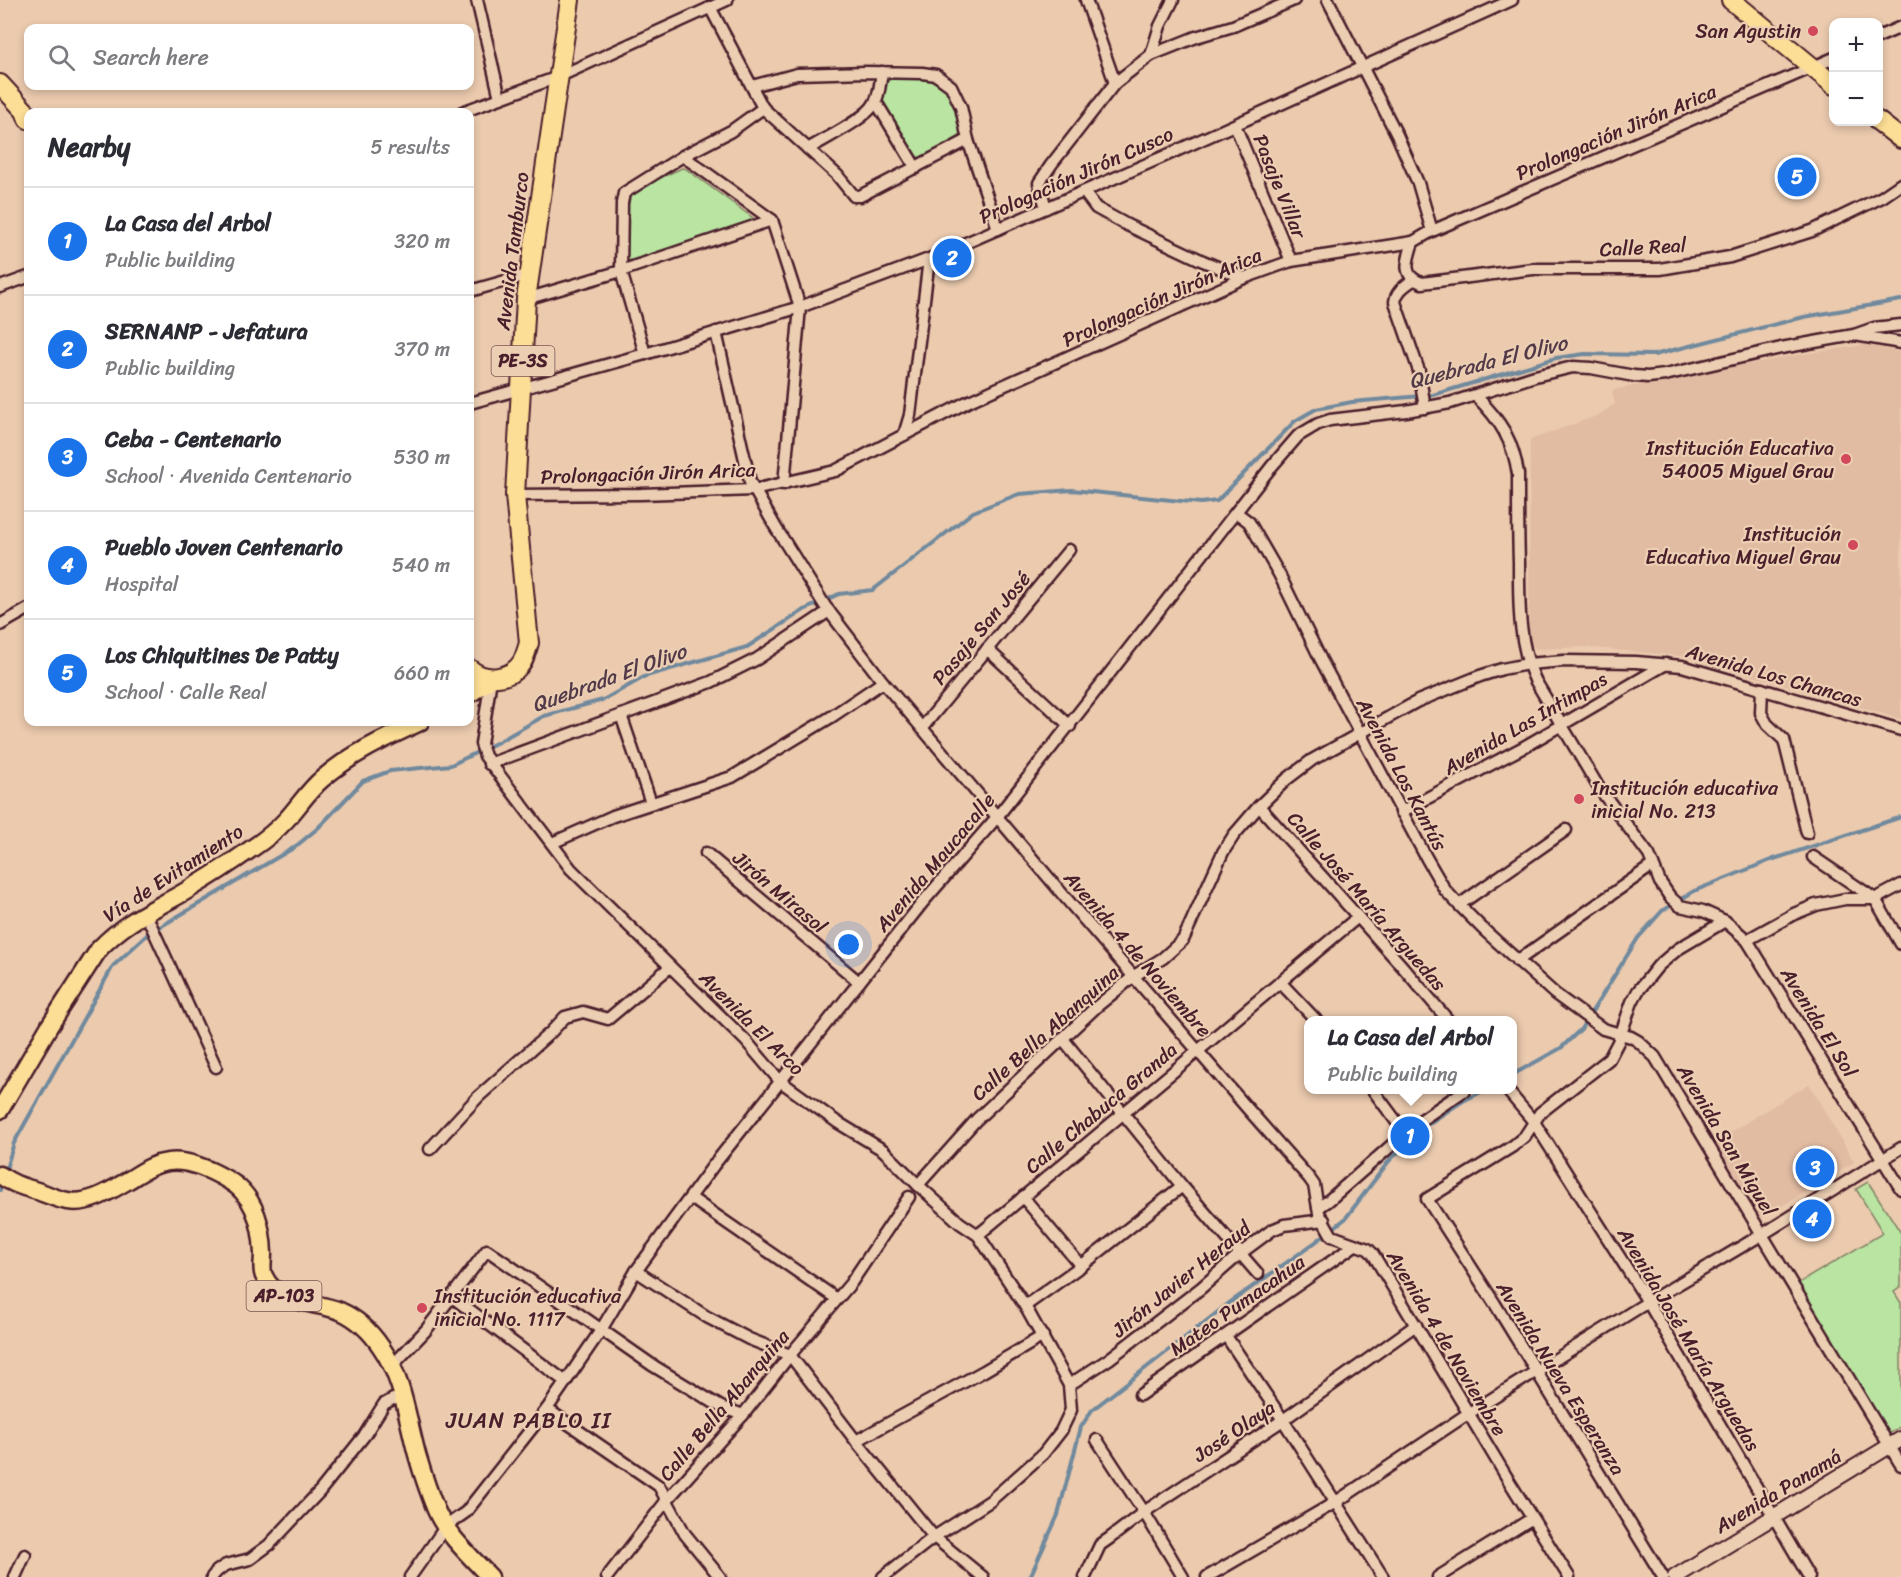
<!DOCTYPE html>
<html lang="en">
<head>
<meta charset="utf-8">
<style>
	:root { --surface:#fff; --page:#f7f7f7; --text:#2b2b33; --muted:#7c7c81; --line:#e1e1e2; --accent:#1a73e8 }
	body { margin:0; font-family:Sriracha,sans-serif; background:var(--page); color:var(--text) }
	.controls { position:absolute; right:18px; top:18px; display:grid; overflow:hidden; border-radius:12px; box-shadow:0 3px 9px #0003 }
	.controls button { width:54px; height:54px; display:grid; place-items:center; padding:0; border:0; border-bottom:2px solid var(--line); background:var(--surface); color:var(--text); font:30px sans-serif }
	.you { position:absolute; left:849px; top:945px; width:21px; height:21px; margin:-15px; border:4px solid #fff; border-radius:50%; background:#1a73e8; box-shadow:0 0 0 9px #1a73e833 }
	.badge { display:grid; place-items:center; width:39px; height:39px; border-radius:50%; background:var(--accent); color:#fff; font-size:20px; font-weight:700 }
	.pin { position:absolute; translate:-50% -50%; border:3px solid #fff; box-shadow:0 2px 6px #0006 }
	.popup { position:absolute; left:1304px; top:1016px; width:213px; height:78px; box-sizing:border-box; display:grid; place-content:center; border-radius:12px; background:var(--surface); filter:drop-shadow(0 2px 4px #0005); font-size:20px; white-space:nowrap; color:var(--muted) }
	.popup b { font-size:22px; color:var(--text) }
	.popup::after { content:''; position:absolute; left:50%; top:100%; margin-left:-12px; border:12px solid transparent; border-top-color:var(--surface) }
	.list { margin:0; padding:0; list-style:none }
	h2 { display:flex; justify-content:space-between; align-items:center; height:78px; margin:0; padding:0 24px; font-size:26px }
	h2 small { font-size:20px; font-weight:400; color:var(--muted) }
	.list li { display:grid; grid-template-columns:39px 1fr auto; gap:18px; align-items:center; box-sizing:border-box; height:108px; padding:0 24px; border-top:2px solid var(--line) }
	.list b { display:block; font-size:22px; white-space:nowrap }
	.list p { margin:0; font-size:20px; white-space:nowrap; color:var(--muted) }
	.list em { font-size:20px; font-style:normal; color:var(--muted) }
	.icon { flex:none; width:33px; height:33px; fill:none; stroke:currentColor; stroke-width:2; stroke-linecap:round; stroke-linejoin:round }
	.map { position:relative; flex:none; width:1901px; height:1577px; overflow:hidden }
	.search { position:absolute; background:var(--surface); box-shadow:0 3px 9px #0003; left:24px; top:24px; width:450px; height:66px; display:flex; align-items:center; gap:15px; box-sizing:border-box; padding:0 21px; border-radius:12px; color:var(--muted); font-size:22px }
	.panel { position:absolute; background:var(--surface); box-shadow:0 3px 9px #0003; left:24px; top:108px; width:450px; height:618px; border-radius:12px }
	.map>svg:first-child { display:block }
</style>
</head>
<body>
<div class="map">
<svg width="1901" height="1577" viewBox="0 0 1901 1577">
	<rect width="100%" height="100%" fill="#ebcaae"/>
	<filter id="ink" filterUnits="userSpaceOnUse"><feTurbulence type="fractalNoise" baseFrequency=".0167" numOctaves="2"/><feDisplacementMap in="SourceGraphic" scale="12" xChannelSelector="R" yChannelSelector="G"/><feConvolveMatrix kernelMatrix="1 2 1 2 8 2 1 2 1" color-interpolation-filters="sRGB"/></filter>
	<g filter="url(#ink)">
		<g fill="#e1bba2">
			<polygon points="1865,345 1901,352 1901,719 1685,656 1582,647 1536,649 1530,643 1529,632 1530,440 1599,415 1615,404 1612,391 1618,389 1797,355"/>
			<polygon points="1809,1084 1854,1162 1762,1218 1715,1142"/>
		</g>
		<g fill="#b9e4a1" stroke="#828266" stroke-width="1.5">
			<path d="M 923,77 C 945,82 953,90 958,112 C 960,121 962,127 960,136 L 922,158 L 913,156 C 905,143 882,111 881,98 C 881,89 885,82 892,78 Z"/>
			<polygon points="682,168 686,169 753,218 748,225 624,262 625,194"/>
			<polygon points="1868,1182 1901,1233 1901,1287 1894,1292 1901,1303 1901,1426 1889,1434 1797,1284 1883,1233 1856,1189"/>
		</g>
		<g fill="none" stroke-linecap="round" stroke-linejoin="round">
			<g stroke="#6f899d" stroke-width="4">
				<polyline points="1512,1075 1561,1048 1581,1029 1638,938 1662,911 1694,891 1771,860 1901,817"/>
				<polyline points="5,1172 14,1143 113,966 148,934 295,847 318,828 363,781 390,771 451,765 498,742 544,716 603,700 646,676 747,647 804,610 839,594 873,590 973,512 1019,494 1072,490 1201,503 1217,501 1295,421 1316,409 1352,402 1433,395 1556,358 1585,354 1654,355 1804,317 1901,300"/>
				<polyline points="0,1190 2,1182"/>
				<polyline points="1030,1577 1058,1515 1081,1427 1092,1410 1228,1304 1313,1244 1345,1219 1389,1161 1422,1128 1463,1101 1485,1090"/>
			</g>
			<g stroke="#4a1f2b" stroke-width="15">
				<g id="minor">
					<polyline points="477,0 500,98"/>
					<polyline points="1086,0 1115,83"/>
					<polyline points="1328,0 1397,135 1418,183 1432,231"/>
					<polyline points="710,7 763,108 837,175 854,196 860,196 968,140"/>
					<polyline points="1878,37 1901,27"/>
					<polyline points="1151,55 1196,37 1233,26 1294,0"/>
					<polyline points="752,86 797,74 867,72 922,73 936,75 951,86 961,107 968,140 998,229"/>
					<polyline points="876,102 916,168"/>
					<polyline points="462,112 558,77 727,0"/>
					<polyline points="1235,125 1291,261"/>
					<path d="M 808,149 C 824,139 866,119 874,104 C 880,95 880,82 882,72"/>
					<polyline points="683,156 772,220 800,307 784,484"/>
					<polyline points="1084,192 1096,208 1127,225 1203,261 1244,278"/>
					<polyline points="1046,208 1039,183 1051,165 1115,83 1151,55 1160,26 1173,0"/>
					<path d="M 1413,242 C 1408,259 1400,276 1422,283 L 1533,269 L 1660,269 L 1730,257 L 1812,231 L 1882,197 L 1901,184"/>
					<path d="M 1413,280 C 1405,286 1396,291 1395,302 L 1419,371 L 1425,408"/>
					<polyline points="0,287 28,277"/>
					<polyline points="470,291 530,274"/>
					<polyline points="526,299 621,271 772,220"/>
					<polyline points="716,332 750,482 776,528 825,606 883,682 1070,903 1248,1109 1309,1178 1314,1185 1319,1213 1332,1236 1368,1249 1373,1254 1509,1481 1569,1577"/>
					<polyline points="1855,335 1901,343"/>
					<polyline points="645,354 621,271 622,203 624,193 683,156 731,131 763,108"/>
					<path d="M 1476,396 C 1500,420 1513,440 1518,474 C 1518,503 1518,533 1519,562 C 1519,602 1518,643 1535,680 L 1599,788 L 1649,855 L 1660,882 L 1670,897 L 1680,906 L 1703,911 L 1725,921 L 1747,940 L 1901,1189"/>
					<polyline points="470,403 645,354 800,307 929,259 1165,156 1512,0"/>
					<polyline points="904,435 910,415 929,259"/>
					<polyline points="515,495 641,494 754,490 835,471 967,402 1244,278 1291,261 1413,242 1432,231 1834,58"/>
					<polyline points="1237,513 1249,522 1279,574 1321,660 1427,859 1445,890 1459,905 1484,930 1555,994 1603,1029 1631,1037 1638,1041 1655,1057 1901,1465"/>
					<polyline points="0,625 28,609"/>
					<polyline points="987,649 1070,726"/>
					<polyline points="491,679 481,744 485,756 571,869 746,1041 780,1081 837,1122 883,1150 918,1185 960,1223 978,1235 1025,1306 1069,1385 1071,1410 1061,1431 1043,1454 990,1501 934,1537 883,1577"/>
					<polyline points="1762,689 1761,713 1767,724 1784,740 1807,833"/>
					<polyline points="621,715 651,803"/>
					<polyline points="922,728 1069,550"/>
					<polyline points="489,764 711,682 757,659 829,611"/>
					<polyline points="1259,806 1401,965 1448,1020"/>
					<polyline points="1401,812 1522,748 1666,664"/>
					<polyline points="552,843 613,816 732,777 831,717 883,682"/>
					<polyline points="706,853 859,982"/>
					<polyline points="1813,857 1875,899 1901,944"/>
					<polyline points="1459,905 1566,830"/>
					<polyline points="145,912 216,1067"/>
					<polyline points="1747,940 1794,914 1816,905 1845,899 1875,899 1901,885"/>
					<polyline points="1517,961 1653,865"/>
					<polyline points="1280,982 1316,1020"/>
					<polyline points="1063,1039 1182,1186 1258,1274"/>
					<polyline points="1373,1090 1405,1133"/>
					<polyline points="1507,1090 1534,1122 1648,1302 1809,1577"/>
					<polyline points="430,1149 478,1097 551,1032 565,1017 583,1012 608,1019 670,967"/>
					<polyline points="918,1185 976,1120 1095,1008 1134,976 1163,958 1183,940 1223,852 1234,835 1259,806 1287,779 1312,760 1418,701 1480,676 1502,669 1528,664 1564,661 1636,662 1682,666 1901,730"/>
					<polyline points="1023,1197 1081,1266"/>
					<polyline points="691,1198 837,1299"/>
					<polyline points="1318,1208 1328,1201 1417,1123 1465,1090"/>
					<polyline points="978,1235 1358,917"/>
					<polyline points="636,1271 707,1317 749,1339 790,1355 856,1441 934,1537 983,1577"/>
					<polyline points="451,1296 566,1382"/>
					<polyline points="1025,1306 1081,1266 1182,1186"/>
					<polyline points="1226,1336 1283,1420 1383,1577"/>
					<polyline points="392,1366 426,1330 487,1250 652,1365 721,1407 743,1415"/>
					<polyline points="1069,1385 1109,1359 1201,1288 1241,1253 1272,1230 1284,1225 1324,1220"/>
					<polyline points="1140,1395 1355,1245"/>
					<polyline points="547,1409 659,1486 685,1534 720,1577"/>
					<polyline points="1097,1440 1144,1512 1183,1577"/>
					<polyline points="856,1441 984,1371 1043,1336"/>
					<polyline points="15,1577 25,1555"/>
					<polyline points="212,1577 217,1571 226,1565 250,1559 269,1545 320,1491 364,1436 384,1404 393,1399 404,1400"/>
					<polyline points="410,1577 446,1526 466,1512 547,1409 601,1330 636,1271 713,1166 923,902 997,817 1272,466 1298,436 1318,424 1330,420 1406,411 1450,403 1535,376 1573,367 1591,368 1634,376 1648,377 1665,375 1781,348 1854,335 1874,328 1901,325"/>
					<polyline points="607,1577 667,1500 743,1415 790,1355 851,1283 909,1197"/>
					<polyline points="1085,1577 1100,1545 1110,1538 1144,1512 1283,1420 1416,1325"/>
					<polyline points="1207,1577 1336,1502 1469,1413 1648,1302 1763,1234 1901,1148"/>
					<polyline points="1438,1577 1531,1519"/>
					<polyline points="1663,1577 1495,1304 1427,1199 1513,1146 1525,1136 1540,1113 1609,1059 1618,1042 1632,1002 1638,991 1658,966 1678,949 1725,921"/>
				</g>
			</g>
			<g stroke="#4a1f2b" stroke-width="18">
				<polyline id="tertiary" points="1675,1577 1901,1439"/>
			</g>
			<g stroke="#4a1f2b" stroke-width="21">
				<g id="primary">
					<polyline points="470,694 491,679"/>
					<path d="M 0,1110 L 50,1025 L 99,949 C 128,919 152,911 186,891 C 208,878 230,864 251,849 C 263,841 276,831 286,820 C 299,806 308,791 322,779 C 352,753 386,738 420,722"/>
					<path d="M 0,1175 C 12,1184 24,1187 37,1191 C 47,1194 58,1200 68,1201 C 88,1205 110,1191 127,1181 C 141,1173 151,1164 168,1162 C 187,1159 211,1170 228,1180 C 255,1195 262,1225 263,1254 C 263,1261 261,1270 264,1276 C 277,1305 315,1301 340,1311 C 356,1318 371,1332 381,1347 C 404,1380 407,1420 418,1458 C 423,1475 429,1493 436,1510 C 446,1534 472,1558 490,1577"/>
				</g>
			</g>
			<g stroke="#4a1f2b" stroke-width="22">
				<g id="trunk">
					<polyline points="1731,0 1834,85"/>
					<polyline points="0,84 25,111 28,119"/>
					<polyline points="1878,121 1901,139"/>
					<path d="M 470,669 C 485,682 511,680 522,662 C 525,657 527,649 529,643 L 515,495 L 526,299 L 570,0"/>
				</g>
			</g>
			<use href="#minor" stroke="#eccfb3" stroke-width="10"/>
			<use href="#tertiary" stroke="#eccfb3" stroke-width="14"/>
			<use href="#primary" stroke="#fdde96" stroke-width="16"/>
			<use href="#trunk" stroke="#fdde96" stroke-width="18"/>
		</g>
	</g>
	<g fill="#d1495b" stroke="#eccfb3" stroke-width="2">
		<circle cx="1813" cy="31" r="6"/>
		<circle cx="1846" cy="459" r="6"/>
		<circle cx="1853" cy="545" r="6"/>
		<circle cx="1579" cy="799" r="6"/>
		<circle cx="422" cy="1308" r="6"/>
	</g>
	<g text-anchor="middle" stroke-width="4.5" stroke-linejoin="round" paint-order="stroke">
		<g fill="#eccfb3" stroke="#7b5454" stroke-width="1.5">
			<rect x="491.5" y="346" width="63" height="30" rx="4.5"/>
			<rect x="246.5" y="1281" width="75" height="30" rx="4.5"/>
		</g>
		<g font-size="18" font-weight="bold" fill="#4a1f2b">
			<text x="523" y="367">PE-3S</text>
			<text x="284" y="1302">AP-103</text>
		</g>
		<g font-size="20" fill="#4a1f2b" stroke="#eccfb3" text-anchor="end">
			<text x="1801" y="38">San Agustin</text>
			<text x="1834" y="455">Institución Educativa<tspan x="1834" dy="23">54005 Miguel Grau</tspan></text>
			<text x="1841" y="541">Institución<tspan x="1841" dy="23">Educativa Miguel Grau</tspan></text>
			<text x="1591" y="795" text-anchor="start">Institución educativa<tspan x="1591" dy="23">inicial No. 213</tspan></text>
			<text x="434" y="1303" text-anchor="start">Institución educativa<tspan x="434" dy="23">inicial No. 1117</tspan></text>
		</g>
		<g font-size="20" fill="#4a1f2b" stroke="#eccfb3">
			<text transform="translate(1616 132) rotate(-23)" y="7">Prolongación Jirón Arica</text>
			<text transform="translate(1076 175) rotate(-24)" y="7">Prologación Jirón Cusco</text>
			<text transform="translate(1280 186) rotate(68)" y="7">Pasaje Villar</text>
			<text transform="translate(1643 247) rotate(-3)" y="7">Calle Real</text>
			<text transform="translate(512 251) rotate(-83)" y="7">Avenida Tamburco</text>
			<text transform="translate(1162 297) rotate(-24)" y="7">Prolongación Jirón Arica</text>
			<text transform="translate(648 473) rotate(-2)" y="7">Prolongación Jirón Arica</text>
			<text transform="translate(981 628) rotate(-50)" y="7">Pasaje San José</text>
			<text transform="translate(1774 675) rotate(16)" y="7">Avenida Los Chancas</text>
			<text transform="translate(1525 723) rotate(-30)" y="7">Avenida Las Intimpas</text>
			<text transform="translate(1402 774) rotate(62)" y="7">Avenida Los Kantús</text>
			<text transform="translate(935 862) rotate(-50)" y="7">Avenida Maucacalle</text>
			<text transform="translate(173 873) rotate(-33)" y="7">Vía de Evitamiento</text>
			<text transform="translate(780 892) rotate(40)" y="7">Jirón Mirasol</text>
			<text transform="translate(1367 901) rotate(49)" y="7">Calle José María Arguedas</text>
			<text transform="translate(1138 954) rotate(49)" y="7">Avenida 4 de Noviembre</text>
			<text transform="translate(1819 1022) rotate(58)" y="7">Avenida El Sol</text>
			<text transform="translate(752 1023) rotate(45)" y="7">Avenida El Arco</text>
			<text transform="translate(1045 1033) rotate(-42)" y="7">Calle Bella Abanquina</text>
			<text transform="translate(1101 1108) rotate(-40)" y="7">Calle Chabuca Granda</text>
			<text transform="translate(1727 1140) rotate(59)" y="7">Avenida San Miguel</text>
			<text transform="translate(1181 1279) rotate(-39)" y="7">Jirón Javier Heraud</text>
			<text transform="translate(1237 1305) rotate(-35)" y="7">Mateo Pumacahua</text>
			<text transform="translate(1689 1339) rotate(59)" y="7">Avenida José María Arguedas</text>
			<text transform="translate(1447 1343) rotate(59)" y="7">Avenida 4 de Noviembre</text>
			<text transform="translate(1561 1378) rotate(58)" y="7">Avenida Nueva Esperanza</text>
			<text transform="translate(724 1405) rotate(-50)" y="7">Calle Bella Abanquina</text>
			<text transform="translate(1234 1431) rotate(-34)" y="7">José Olaya</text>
			<text transform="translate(1778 1491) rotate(-31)" y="7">Avenida Panamá</text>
		</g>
		<g font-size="21" font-style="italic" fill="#533a48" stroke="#eccfb3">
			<text transform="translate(1488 362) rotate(-14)" y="7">Quebrada El Olivo</text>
			<text transform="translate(609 678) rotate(-20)" y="7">Quebrada El Olivo</text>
		</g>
		<g font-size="22" letter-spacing="1.5" fill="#4a1f2b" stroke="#eccfb3">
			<text x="529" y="1428">JUAN PABLO II</text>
		</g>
	</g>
</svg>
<div class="controls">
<button>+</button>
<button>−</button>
</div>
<div class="you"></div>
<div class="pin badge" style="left:1410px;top:1136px">1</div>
<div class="popup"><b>La Casa del Arbol</b>Public building</div>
<div class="pin badge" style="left:952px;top:258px">2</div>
<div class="pin badge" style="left:1815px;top:1168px">3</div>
<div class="pin badge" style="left:1812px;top:1219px">4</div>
<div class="pin badge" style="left:1797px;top:177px">5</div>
<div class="search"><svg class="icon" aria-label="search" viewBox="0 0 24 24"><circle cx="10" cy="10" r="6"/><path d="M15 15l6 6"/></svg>Search here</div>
<section class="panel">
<h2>Nearby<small>5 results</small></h2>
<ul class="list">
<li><span class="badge">1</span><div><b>La Casa del Arbol</b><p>Public building</p></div><em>320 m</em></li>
<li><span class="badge">2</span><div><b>SERNANP - Jefatura</b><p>Public building</p></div><em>370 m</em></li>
<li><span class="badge">3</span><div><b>Ceba - Centenario</b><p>School · Avenida Centenario</p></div><em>530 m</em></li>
<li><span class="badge">4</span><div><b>Pueblo Joven Centenario</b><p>Hospital</p></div><em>540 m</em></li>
<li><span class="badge">5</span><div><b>Los Chiquitines De Patty</b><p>School · Calle Real</p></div><em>660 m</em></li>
</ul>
</section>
</div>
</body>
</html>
